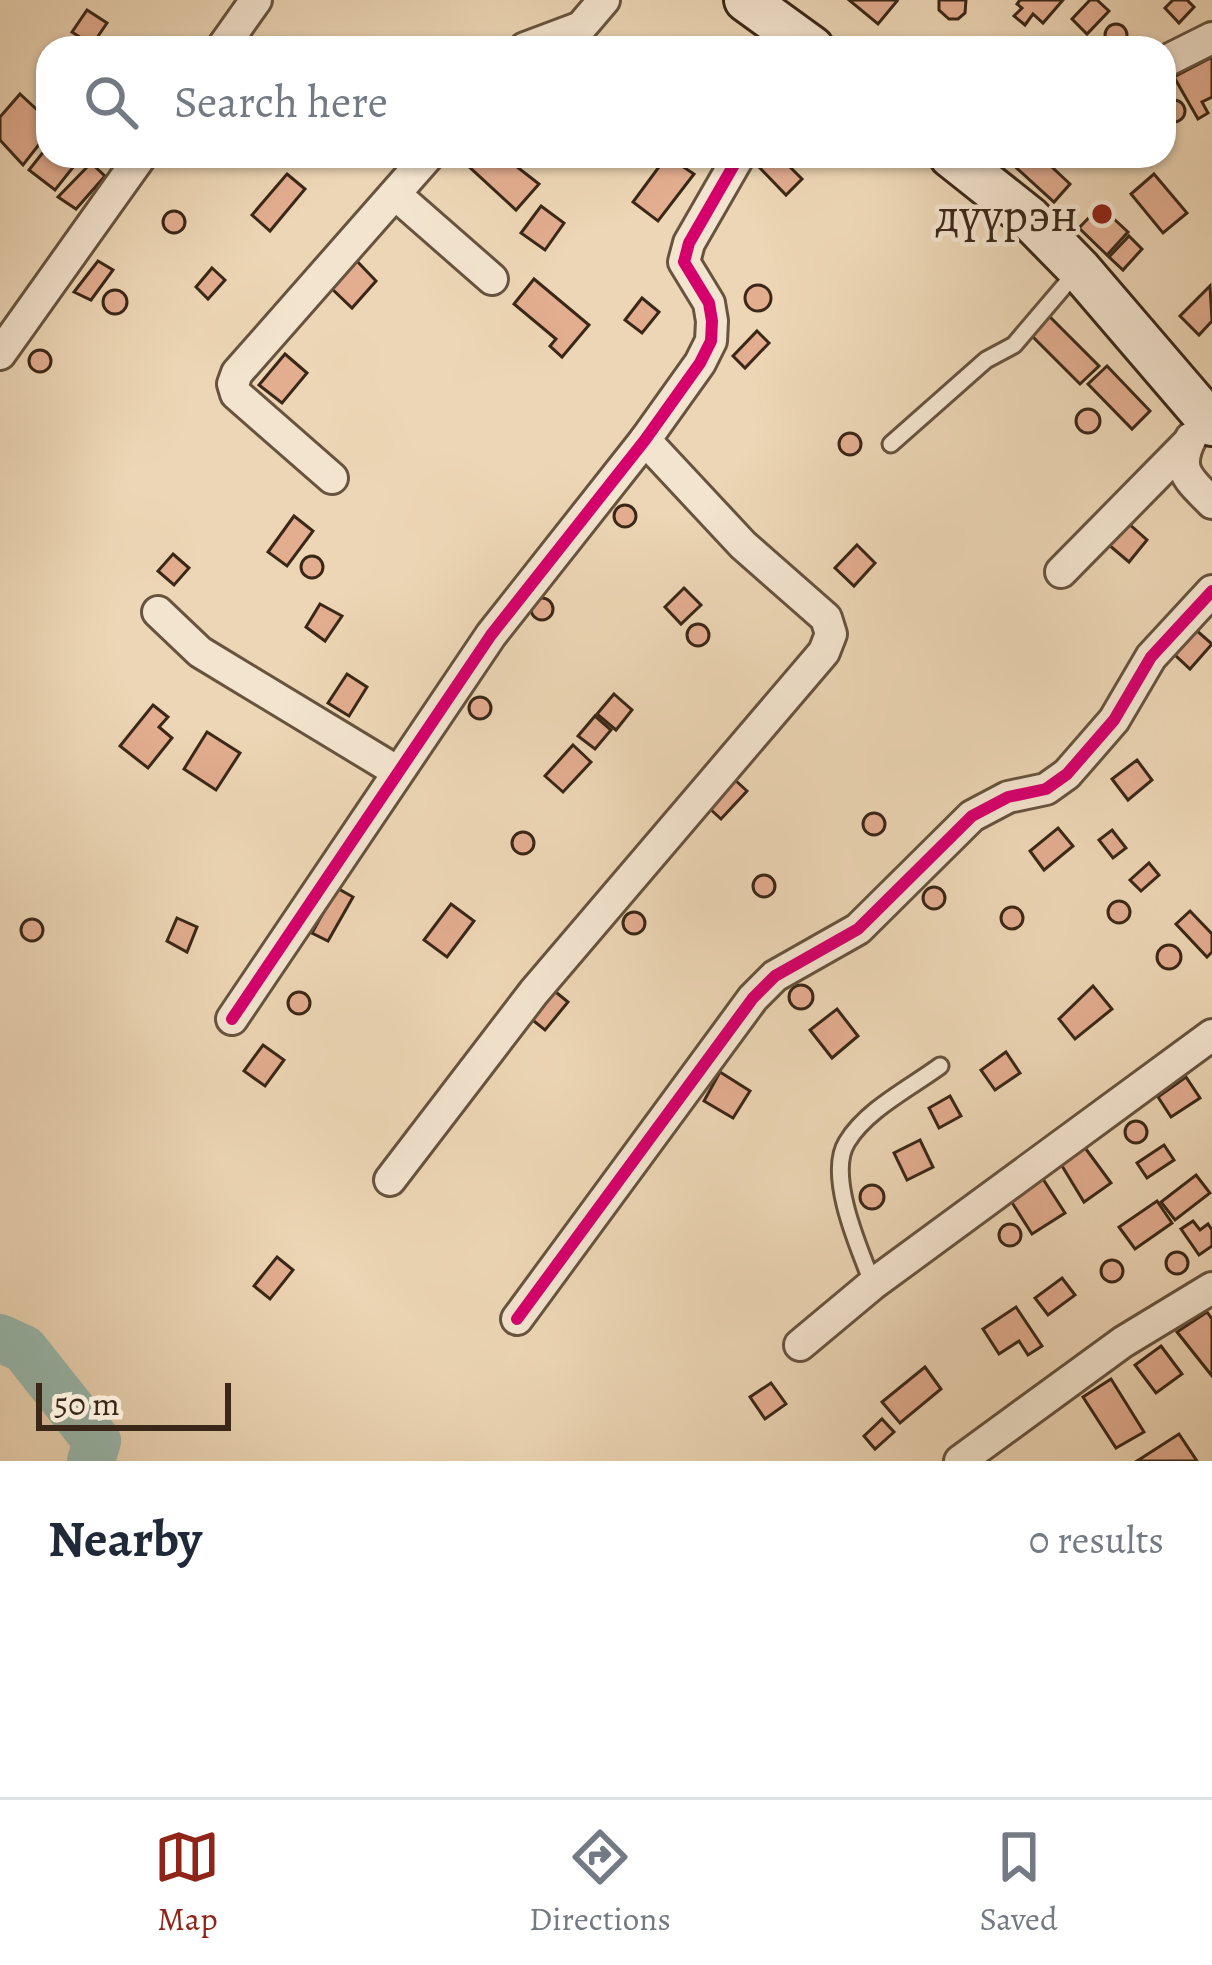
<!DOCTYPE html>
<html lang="en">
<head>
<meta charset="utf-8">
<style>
	:root { --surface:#fff; --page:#f6f6f7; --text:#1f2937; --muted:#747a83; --line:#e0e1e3; --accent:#8f2418 }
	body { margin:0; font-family:Alegreya,serif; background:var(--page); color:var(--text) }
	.scale { position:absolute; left:36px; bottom:30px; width:195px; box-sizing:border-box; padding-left:12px; border:6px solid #3a2717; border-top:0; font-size:33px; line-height:42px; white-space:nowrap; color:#3a2717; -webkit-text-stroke:9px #f3e4cf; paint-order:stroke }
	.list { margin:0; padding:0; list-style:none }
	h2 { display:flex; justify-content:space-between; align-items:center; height:156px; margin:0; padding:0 48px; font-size:51px }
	h2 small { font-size:39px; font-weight:400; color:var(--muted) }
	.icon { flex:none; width:66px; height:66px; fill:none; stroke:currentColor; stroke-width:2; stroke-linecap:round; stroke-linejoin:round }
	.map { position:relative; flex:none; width:1212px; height:1461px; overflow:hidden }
	.search { position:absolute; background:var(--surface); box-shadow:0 3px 9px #0004; left:36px; right:36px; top:36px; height:132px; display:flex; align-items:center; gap:30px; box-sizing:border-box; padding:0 42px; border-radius:36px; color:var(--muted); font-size:45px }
	.sheet { height:336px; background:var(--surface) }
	nav { display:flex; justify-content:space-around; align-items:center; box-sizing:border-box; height:168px; border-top:3px solid var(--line); background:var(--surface); font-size:33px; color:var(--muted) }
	nav a { display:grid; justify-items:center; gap:6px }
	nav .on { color:var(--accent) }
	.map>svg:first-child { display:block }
</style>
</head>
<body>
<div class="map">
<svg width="1212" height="1461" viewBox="0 0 1212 1461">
	<rect width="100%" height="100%" fill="#edd6b5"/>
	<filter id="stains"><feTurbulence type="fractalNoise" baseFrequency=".00167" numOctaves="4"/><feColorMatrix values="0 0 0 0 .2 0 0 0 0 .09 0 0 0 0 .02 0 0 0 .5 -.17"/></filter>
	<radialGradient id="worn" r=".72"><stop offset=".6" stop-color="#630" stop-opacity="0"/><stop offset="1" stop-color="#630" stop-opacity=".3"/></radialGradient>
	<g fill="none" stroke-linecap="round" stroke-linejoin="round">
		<polyline stroke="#99b9ae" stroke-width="48" points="0,1338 24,1349 97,1441 91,1461"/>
	</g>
	<g fill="#e3ad90" stroke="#3a2717" stroke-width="3">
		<polygon points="849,0 895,0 897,1 878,24"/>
		<polygon points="966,0 965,13 958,19 949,19 939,10 939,0"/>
		<polygon points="1020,0 1063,0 1043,23 1033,14 1025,25 1014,16 1022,8 1017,4"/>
		<polygon points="1090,0 1097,0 1109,11 1087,34 1072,19"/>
		<polygon points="1173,0 1187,0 1194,7 1179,23 1165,8"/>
		<polygon points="87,10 107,23 92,45 72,32"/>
		<circle cx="1116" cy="35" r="11"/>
		<polygon points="1212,57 1212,97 1202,102 1208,113 1198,119 1174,77"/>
		<polygon points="20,94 48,120 48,133 23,165 0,140 0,117"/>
		<circle cx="1174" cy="111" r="11"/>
		<polygon points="48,146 48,156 82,156 55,190 29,170"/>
		<polygon points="469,156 503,156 539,184 516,210 464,162"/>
		<polygon points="667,156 694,174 658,221 633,202"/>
		<polygon points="769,156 779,156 802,179 786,195 758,166"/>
		<polygon points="1015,156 1040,156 1070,184 1054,202 1010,162"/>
		<polygon points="91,163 105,176 76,209 58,197"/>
		<polygon points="287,174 305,189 270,231 252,215"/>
		<polygon points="1154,174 1187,213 1163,233 1131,194"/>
		<polygon points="541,206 564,223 545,250 521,233"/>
		<polygon points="1100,206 1128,232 1107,255 1079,228"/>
		<circle cx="174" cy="222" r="11"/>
		<polygon points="1129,236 1142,249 1123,270 1109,257"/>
		<polygon points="355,259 376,281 352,308 330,287"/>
		<polygon points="98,261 113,270 91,300 74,292"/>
		<polygon points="212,268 225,280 208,299 196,287"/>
		<polygon points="534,279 589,325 562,357 550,346 556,339 514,304"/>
		<circle cx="758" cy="298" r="13"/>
		<polygon points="1210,286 1212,321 1199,335 1180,316"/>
		<circle cx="115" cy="302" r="12"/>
		<polygon points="642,298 659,312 642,333 625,320"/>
		<polygon points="1047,314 1099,366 1080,384 1029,333"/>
		<polygon points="757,331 769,343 745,368 733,356"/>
		<circle cx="40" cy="361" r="11"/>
		<polygon points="285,354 307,373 282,403 259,385"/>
		<polygon points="1107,366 1150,411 1132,429 1088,384"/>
		<circle cx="1088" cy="421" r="12"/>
		<circle cx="850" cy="444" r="11"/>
		<circle cx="625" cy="516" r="11"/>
		<polygon points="294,516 313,531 287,566 268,552"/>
		<polygon points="1128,523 1147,540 1129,562 1109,545"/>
		<polygon points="857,545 875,563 854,586 835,568"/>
		<polygon points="173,554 189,568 174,585 158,571"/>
		<circle cx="312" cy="567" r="11"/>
		<polygon points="684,588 701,605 681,624 665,607"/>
		<circle cx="542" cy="609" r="11"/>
		<polygon points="320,604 342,616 325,641 306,627"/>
		<circle cx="698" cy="635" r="11"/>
		<polygon points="1196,630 1212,644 1190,669 1175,655"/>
		<polygon points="347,674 367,687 349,716 328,703"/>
		<polygon points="614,694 632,710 616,730 597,714"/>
		<circle cx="480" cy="708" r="11"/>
		<polygon points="153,705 168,717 159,727 172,738 148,768 120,746"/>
		<polygon points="595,716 611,730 595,749 578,736"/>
		<polygon points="207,732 240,753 216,790 184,769"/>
		<polygon points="573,745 591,762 563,792 545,776"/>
		<polygon points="1137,760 1152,780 1128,800 1112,779"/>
		<polygon points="735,780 747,791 721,819 709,808"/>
		<circle cx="874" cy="824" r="11"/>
		<polygon points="1058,828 1073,846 1044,870 1030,851"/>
		<polygon points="1112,830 1126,848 1113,858 1099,840"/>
		<circle cx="523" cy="843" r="11"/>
		<polygon points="1149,863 1159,875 1141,891 1130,880"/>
		<circle cx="764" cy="886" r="11"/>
		<circle cx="934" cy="898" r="11"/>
		<polygon points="337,888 353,897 328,941 312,933"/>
		<circle cx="1119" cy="912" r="11"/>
		<polygon points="451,904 474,921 447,957 424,940"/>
		<circle cx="1012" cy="918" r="11"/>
		<polygon points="1190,911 1212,934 1212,952 1207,957 1176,924"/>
		<circle cx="634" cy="923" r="11"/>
		<polygon points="177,918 197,927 187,952 167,941"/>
		<circle cx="32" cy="930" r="11"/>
		<circle cx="1169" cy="957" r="12"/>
		<circle cx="801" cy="997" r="12"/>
		<polygon points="1093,986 1112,1009 1075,1039 1059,1019"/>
		<polygon points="552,989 568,1002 545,1030 530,1018"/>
		<circle cx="299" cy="1003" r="11"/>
		<polygon points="837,1009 858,1036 832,1058 810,1030"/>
		<polygon points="263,1045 284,1060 265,1086 244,1071"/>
		<polygon points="1006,1052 1020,1073 995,1090 981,1070"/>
		<polygon points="720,1072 750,1091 733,1118 704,1101"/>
		<polygon points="1186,1077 1200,1098 1171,1117 1158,1097"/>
		<polygon points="950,1096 961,1116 939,1128 929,1108"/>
		<circle cx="1136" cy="1132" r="11"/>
		<polygon points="920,1140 933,1167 907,1180 894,1153"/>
		<polygon points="1083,1145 1111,1183 1084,1202 1059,1161"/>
		<polygon points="1164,1145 1174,1160 1147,1178 1137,1163"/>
		<polygon points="1196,1175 1210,1193 1175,1220 1161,1202"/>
		<polygon points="1043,1179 1065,1213 1032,1234 1011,1201"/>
		<circle cx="872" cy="1197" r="12"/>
		<polygon points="1157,1201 1172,1223 1135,1249 1119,1227"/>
		<polygon points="1193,1221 1200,1230 1208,1224 1212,1230 1212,1246 1199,1255 1181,1229"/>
		<circle cx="1010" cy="1235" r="11"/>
		<circle cx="1177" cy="1263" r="11"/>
		<polygon points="277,1257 293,1270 270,1299 254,1286"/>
		<circle cx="1112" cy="1271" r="11"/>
		<polygon points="1062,1278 1075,1295 1048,1315 1035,1298"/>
		<polygon points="1016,1307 1042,1346 1028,1355 1019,1341 999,1354 983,1329"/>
		<polygon points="1207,1312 1212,1319 1212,1376 1177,1332"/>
		<polygon points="1161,1346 1182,1374 1156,1393 1135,1365"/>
		<polygon points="925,1367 941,1389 900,1423 882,1402"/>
		<polygon points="1111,1379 1144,1432 1116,1448 1083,1397"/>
		<polygon points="771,1383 786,1404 765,1419 750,1397"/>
		<polygon points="882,1419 894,1432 875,1449 864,1436"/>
		<polygon points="1179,1434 1197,1461 1137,1461"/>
	</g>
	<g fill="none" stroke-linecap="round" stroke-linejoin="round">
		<g stroke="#67533e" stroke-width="21">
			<g id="lane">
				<polyline points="891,444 986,360 1014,345 1077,271"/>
				<path d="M 873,1284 C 860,1251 826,1175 847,1142 C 866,1110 910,1088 940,1066"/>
			</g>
		</g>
		<g stroke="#67533e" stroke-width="36">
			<g id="street">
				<polyline points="222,48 256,0"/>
				<polyline points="525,48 581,27 604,0"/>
				<polyline points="1164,62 1212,38"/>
				<polyline points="395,194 492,279"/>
				<polyline points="0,354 141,156"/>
				<path d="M 1191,438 C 1174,471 1190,480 1212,503"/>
				<polyline points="332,478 236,394 233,384 237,373 428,156"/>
				<polyline points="1061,572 1188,443"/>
				<polyline points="158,612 200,652 398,772"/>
				<polyline points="232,1019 491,635 645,440 700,363 711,341 712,321 709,303 684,262 689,243 739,156"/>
				<polyline points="390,1180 534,992 824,652 831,634 826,618 743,545 645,440"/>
				<polyline points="517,1319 753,998 775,976 858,929 972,816 1008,797 1046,789 1067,774 1114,720 1151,657 1212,591"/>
				<polyline points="800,1345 873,1284 1212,1035"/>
				<polyline points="960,1461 1123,1342 1212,1288"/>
			</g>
		</g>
		<g stroke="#3a2717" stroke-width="48">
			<g id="secondary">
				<polyline points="746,0 812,48"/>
				<polyline points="951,156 1029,218 1079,269 1212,424"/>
			</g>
		</g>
		<use href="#lane" stroke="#f3e4cf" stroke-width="15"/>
		<use href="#street" stroke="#f3e4cf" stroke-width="30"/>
		<use href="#secondary" stroke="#f3e4cf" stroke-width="42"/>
		<g stroke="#f3e4cf" stroke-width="20">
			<g id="cycleway">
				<polyline points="232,1019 491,635 645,440 700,363 711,341 712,321 709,303 684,262 689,243 739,156"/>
				<polyline points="517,1319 753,998 775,976 858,929 972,816 1008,797 1046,789 1067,774 1114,720 1151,657 1212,591"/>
			</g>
		</g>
		<use href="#cycleway" stroke="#d6006c" stroke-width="12"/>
	</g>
	<circle fill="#8f2418" stroke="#f3e4cf" stroke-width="4.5" cx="1102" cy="214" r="12"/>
	<g text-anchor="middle" stroke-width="9" stroke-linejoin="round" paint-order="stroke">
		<g font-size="48" fill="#3a2717" stroke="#f3e4cf" text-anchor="end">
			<text x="1078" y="231">дүүрэн</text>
		</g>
	</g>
	<rect width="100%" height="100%" filter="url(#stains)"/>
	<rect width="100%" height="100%" fill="url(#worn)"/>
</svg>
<div class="scale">50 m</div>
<div class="search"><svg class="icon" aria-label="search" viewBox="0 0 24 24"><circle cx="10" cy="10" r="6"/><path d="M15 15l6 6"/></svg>Search here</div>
</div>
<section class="sheet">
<h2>Nearby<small>0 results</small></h2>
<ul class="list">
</ul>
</section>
<nav>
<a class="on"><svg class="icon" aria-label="map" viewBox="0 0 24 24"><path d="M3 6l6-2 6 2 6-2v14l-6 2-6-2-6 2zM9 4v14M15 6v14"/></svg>Map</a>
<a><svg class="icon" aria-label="directions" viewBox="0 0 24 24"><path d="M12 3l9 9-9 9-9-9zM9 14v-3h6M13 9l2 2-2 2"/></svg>Directions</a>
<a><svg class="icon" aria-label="saved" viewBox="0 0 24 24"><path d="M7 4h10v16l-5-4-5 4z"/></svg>Saved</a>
</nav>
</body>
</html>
